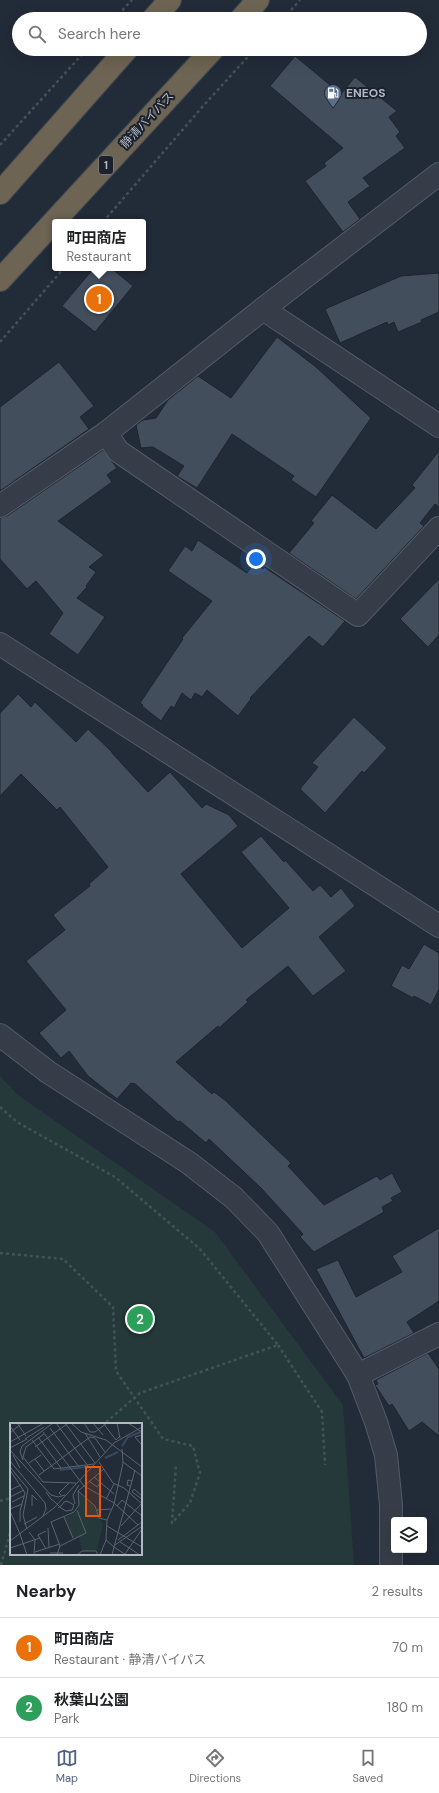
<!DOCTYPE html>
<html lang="en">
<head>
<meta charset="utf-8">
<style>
	:root { --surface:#fff; --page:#f6f6f6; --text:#202124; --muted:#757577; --line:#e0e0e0; --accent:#4f6181 }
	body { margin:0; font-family:"DM Sans","Noto Sans JP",sans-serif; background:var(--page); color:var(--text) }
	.controls { position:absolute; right:12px; bottom:12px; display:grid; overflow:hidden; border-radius:4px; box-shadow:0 4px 16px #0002 }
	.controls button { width:36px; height:36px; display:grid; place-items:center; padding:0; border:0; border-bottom:1px solid var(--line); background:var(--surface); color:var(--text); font:20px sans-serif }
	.you { position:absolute; left:256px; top:559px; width:14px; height:14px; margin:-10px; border:3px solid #fff; border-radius:50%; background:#1a73e8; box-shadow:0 0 0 6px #1a73e833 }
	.badge { display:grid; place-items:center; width:26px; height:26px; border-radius:50%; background:var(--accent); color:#fff; font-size:13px; font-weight:700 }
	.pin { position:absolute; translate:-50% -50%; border:2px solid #fff; box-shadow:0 1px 4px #0006 }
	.popup { position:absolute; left:52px; top:219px; width:94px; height:52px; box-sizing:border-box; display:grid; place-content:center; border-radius:4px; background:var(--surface); filter:drop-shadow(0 1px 3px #0005); font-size:13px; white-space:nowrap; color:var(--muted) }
	.popup b { font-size:15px; color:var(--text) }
	.popup::after { content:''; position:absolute; left:50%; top:100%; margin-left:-8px; border:8px solid transparent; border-top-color:var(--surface) }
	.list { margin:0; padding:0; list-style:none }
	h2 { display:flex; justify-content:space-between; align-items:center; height:52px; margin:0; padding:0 16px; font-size:17px }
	h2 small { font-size:13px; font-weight:400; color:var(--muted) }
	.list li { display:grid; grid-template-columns:26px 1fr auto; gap:12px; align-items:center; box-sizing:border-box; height:60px; padding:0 16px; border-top:1px solid var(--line) }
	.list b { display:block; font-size:15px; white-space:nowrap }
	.list p { margin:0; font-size:13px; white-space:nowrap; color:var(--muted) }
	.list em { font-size:13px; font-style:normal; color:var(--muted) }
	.icon { flex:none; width:22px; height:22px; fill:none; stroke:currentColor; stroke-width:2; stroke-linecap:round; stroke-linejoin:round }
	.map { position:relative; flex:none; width:439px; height:1565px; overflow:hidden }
	.search { position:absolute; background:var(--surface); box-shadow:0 4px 16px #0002; left:12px; right:12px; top:12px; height:44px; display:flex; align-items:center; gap:10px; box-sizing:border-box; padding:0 14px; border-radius:22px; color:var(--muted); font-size:15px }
	.sheet { height:172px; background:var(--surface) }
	nav { display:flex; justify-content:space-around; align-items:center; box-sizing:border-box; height:56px; border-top:1px solid var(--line); background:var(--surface); font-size:11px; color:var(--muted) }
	nav a { display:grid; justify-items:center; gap:2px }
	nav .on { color:var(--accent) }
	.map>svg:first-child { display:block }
</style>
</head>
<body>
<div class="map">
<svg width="439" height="1565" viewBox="0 0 439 1565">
	<rect width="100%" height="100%" fill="#222b38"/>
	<path fill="#25383a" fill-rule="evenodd" d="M 0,1076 L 18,1095 L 215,1232 L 343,1405 L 354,1565 L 0,1565 ZM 11,1424 L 141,1424 L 141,1554 L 11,1554 Z"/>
	<g fill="#434e5d" stroke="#1d242f">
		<polygon points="295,56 341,94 355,77 397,111 389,117 400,132 396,136 405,148 363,178 370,186 348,202 360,219 343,232 305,181 326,166 324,163 343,148 270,86"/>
		<polygon points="94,268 111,268 133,286 95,332 62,306"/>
		<polygon points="439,273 439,312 421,320 422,322 398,332 394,322 388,325 387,322 340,343 325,309 401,276"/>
		<polygon points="277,337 316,367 371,418 316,497 291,480 294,476 232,434 197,488 177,476 184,466 153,447 141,448 136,425 143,420 156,418 168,400 198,376 231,398"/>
		<polygon points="59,362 94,406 80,417 89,429 0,491 0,407"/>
		<polygon points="103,450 117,468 107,475 112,482 58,521 104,555 89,567 96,572 86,586 87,587 77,598 105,617 78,655 49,634 63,613 36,581 27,589 0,559 0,518 7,516"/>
		<polygon points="439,451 439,507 435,504 420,523 424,526 356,599 289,553 314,523 311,521 332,495 376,529 415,488 412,485"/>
		<polygon points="198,540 247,573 254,563 263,569 264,567 345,621 323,647 309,636 250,698 251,699 238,716 207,690 202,697 195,693 191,700 182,693 174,708 171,706 161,721 142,706 143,705 140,703 183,639 182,638 212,601 168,571 185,546 192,551"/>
		<polygon points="439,579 439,635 428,647 400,619"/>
		<polygon points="18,694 31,707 35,702 76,742 88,729 112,752 112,753 148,792 170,772 202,808 206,804 229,815 238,826 181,874 242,948 289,908 241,852 261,836 284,862 285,860 313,891 320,885 331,897 341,888 355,906 319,937 346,971 313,996 288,966 246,1000 248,1002 219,1028 218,1026 176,1062 212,1094 214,1092 226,1101 291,1163 288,1166 324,1205 377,1176 380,1180 392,1173 402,1192 391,1198 393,1201 382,1207 384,1212 314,1252 300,1237 303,1234 261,1188 209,1139 206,1143 180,1121 178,1122 134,1083 133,1084 131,1083 117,1099 88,1076 69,1051 61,1058 39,1033 66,1010 26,961 65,930 53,915 90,886 89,884 108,867 60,807 57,810 21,774 0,796 0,713"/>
		<polygon points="354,717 387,748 364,773 362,771 325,813 300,789 318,767 312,763"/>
		<polygon points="424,944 439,953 439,989 431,1005 414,996 413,998 391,986 402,965 409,969"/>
		<polygon points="439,1228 439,1301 407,1322 414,1333 364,1358 316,1269 338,1260 356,1297 402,1272 392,1256"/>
		<polygon points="428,1353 439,1369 439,1436 422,1422 409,1431 392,1404 389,1406 375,1385 378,1384 376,1380"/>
	</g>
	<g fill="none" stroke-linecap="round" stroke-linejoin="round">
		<g stroke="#535b66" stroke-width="24">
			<g id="minor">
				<polyline points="263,309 439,426"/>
				<polyline points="106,433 118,451 358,615 439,528"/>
				<polyline points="0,506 106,433 263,309 439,174"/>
				<polyline points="0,644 439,926"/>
				<polyline points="0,1035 48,1072 189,1163 234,1198 268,1233 358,1375 376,1422 386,1455 391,1505 391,1565"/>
				<polyline points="358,1375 439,1334"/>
			</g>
		</g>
		<g stroke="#404853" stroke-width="24">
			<g id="highway">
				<polyline points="153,19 170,0"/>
				<polyline points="241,19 258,0"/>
				<polyline points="0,193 127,49"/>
				<polyline points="0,280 213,49"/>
			</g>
		</g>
		<g stroke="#425356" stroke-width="2.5" stroke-dasharray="3 3" stroke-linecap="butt">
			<polyline points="114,19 132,0"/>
			<polyline points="283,19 300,0"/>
			<polyline points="0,145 87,49"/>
			<polyline points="103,222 204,105 255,49"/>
			<polyline points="0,342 64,268"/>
			<polyline points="0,1107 17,1122 115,1177 200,1249 278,1345 140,1393 104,1424"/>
			<polyline points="0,1253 63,1259 113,1307 116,1371 163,1439 193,1446 200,1473 190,1503 172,1523 176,1465"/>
			<polyline points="278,1345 322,1412 325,1465"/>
			<polyline points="0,1501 11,1498"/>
			<polyline points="1,1565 11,1530"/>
		</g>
		<use href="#minor" stroke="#363d48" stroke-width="22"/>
		<use href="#highway" stroke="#6e6453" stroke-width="22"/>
	</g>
	<defs>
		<g id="fuel-pin" transform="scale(0.9)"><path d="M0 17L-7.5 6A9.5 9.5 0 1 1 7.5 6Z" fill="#5c6f8a" stroke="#1b222d"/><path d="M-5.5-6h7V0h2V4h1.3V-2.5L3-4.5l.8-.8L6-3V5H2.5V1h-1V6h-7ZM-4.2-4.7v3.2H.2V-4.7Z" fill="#fff"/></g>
	</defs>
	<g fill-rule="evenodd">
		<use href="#fuel-pin" x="333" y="93"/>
	</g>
	<g text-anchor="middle" stroke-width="4" stroke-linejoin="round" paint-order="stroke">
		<rect fill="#1b222d" stroke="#838b97" stroke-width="1" x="99" y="156" width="14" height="18" rx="3"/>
		<g font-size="11" font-weight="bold" fill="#b0b8c5">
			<text x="106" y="169">1</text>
		</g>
		<g font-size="12" font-weight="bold" fill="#b0b8c5" stroke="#1b222d" text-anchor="start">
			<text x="346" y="97">ENEOS</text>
		</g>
		<g font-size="12" fill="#b0b8c5" stroke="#1b222d">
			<text transform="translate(147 120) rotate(-47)" y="4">静清バイパス</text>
		</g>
	</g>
	<g transform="translate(10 1423)">
		<rect width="132" height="132" fill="#222b38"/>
		<path d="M 68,69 L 83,83 L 93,101 L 87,128 L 72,128 L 69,114 L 63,115 L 54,94 L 68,88 Z" fill="#25383a"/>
		<path fill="none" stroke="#384861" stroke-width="2" d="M 112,23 L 118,14 L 131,9M 95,35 L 108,29M 50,47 L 76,44"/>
		<path fill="none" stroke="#5b6370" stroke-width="1" d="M 7,0 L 16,13M 46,0 L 78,43M 55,0 L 85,40M 61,0 L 71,9 L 96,17 L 132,44M 74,0 L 80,9 L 85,9 L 97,0M 83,0 L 93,12M 93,0 L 106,17 L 110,13M 107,0 L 110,15M 118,0 L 132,9M 0,3 L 10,17M 40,5 L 69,44M 33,9 L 74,63 L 104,80 L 128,102M 0,10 L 12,0M 75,10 L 90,34M 34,11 L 16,24 L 13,34 L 33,59 L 66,60M 28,14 L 51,45M 15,16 L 34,4M 22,17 L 44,46 L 84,41M 0,19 L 34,0M 131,21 L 125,14 L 132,12M 25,24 L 57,1M 0,25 L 17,16M 0,27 L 41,72 L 48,74 L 55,72M 3,32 L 10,45M 25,36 L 34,48M 13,37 L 10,29 L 12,23 L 43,0M 0,38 L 35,80 L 36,86 L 33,93M 89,39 L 103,60 L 114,65 L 132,81M 113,39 L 132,53M 19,40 L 31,32M 0,44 L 18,66 L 13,92 L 17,106M 94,46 L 68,68 L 85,83 L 89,95 L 97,97M 0,47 L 15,70 L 10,88 L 10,99M 29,52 L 80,14 L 85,15 L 95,29M 84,54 L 104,71M 79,58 L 87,64 L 91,59M 120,63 L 117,62 L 118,57 L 122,58M 0,67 L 11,62M 36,69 L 41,76 L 46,80 L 51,85 L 56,88 L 62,87 L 64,82 L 57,78 L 54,79 L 52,82 L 48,85M 51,72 L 49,70 L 59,60M 132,73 L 124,66 L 122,69 L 132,76M 0,74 L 14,67M 96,76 L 104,61M 2,79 L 14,73M 65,81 L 63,72 L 69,62M 22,83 L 22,72 L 27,77M 107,83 L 112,77 L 132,93M 0,86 L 12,81M 87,87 L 101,86M 0,88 L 10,111M 54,94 L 63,115M 14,101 L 27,94M 97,103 L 132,124M 111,103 L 132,80M 38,105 L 39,124M 36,108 L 28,112 L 36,126M 19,109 L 25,117 L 24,132M 10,111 L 17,132M 108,117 L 132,99M 0,118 L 44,85 L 104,20 L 132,4M 110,119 L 130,132M 105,122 L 131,104M 50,123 L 41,99 L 64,89 L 69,82 L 68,68M 0,125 L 30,115M 25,129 L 50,121M 40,130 L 53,130M 115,131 L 132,106M 47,132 L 50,123 L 76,110 L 67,87M 67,132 L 72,128 L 86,128 L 88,132M 90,132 L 96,117M 102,132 L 104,124 L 96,117 L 97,97 L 104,81 L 113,40 L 112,26M 116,132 L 104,124 L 125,47"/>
		<path fill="#e8590c" fill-opacity="0.15" stroke="#e8590c" stroke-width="2" d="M 76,44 L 90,44 L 90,93 L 76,93 Z"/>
		<rect width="132" height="132" fill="none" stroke="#b0b8c5" stroke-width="2"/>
	</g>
</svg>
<div class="controls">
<button><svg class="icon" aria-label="layers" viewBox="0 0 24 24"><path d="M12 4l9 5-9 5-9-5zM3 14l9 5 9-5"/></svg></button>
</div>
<div class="you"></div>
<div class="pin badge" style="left:99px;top:299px;background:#e8710a">1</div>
<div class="popup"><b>町田商店</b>Restaurant</div>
<div class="pin badge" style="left:140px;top:1319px;background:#2e9e5b">2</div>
<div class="search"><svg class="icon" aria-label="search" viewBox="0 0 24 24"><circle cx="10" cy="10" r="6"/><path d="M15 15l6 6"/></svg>Search here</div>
</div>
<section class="sheet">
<h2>Nearby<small>2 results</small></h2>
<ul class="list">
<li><span class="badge" style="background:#e8710a">1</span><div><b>町田商店</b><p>Restaurant · 静清バイパス</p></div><em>70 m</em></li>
<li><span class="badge" style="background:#2e9e5b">2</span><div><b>秋葉山公園</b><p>Park</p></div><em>180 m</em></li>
</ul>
</section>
<nav>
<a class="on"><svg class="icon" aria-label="map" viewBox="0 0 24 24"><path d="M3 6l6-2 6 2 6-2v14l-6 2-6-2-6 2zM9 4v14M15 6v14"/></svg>Map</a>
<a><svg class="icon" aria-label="directions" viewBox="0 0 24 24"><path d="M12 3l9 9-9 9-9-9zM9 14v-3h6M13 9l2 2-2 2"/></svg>Directions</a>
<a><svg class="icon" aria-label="saved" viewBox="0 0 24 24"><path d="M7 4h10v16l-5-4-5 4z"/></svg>Saved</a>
</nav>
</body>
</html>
